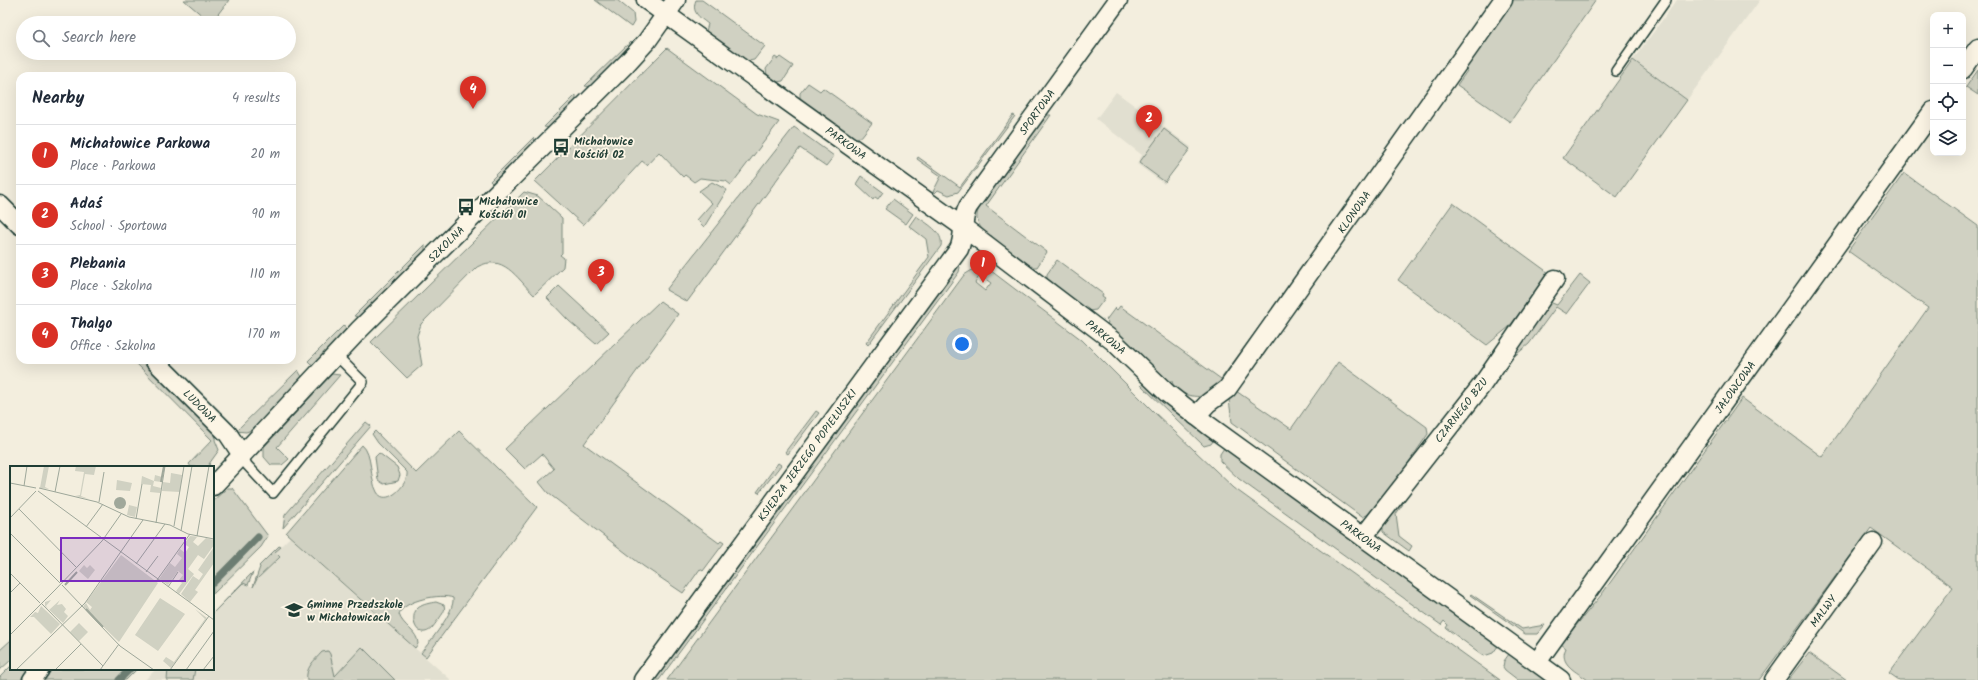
<!DOCTYPE html>
<html lang="en">
<head>
<meta charset="utf-8">
<style>
	:root { --surface:#fff; --page:#f2f2f3; --text:#1f2937; --muted:#747a83; --line:#e0e1e3; --accent:#d93025 }
	body { margin:0; font-family:Kalam,sans-serif; background:var(--page); color:var(--text) }
	.controls { position:absolute; right:12px; top:12px; display:grid; overflow:hidden; border-radius:8px; box-shadow:0 4px 16px #0002 }
	.controls button { width:36px; height:36px; display:grid; place-items:center; padding:0; border:0; border-bottom:1px solid var(--line); background:var(--surface); color:var(--text); font:20px sans-serif }
	.you { position:absolute; left:962px; top:344px; width:14px; height:14px; margin:-10px; border:3px solid #fff; border-radius:50%; background:#1a73e8; box-shadow:0 0 0 6px #1a73e833 }
	.badge { display:grid; place-items:center; width:26px; height:26px; border-radius:50%; background:var(--accent); color:#fff; font-size:13px; font-weight:700 }
	.pin { position:absolute; translate:-50% -33px; filter:drop-shadow(0 1px 2px #0008) }
	.pin::after { content:''; position:absolute; top:21px; width:14px; height:12px; background:inherit; clip-path:polygon(0 0,100% 0,50% 100%) }
	.list { margin:0; padding:0; list-style:none }
	h2 { display:flex; justify-content:space-between; align-items:center; height:52px; margin:0; padding:0 16px; font-size:17px }
	h2 small { font-size:13px; font-weight:400; color:var(--muted) }
	.list li { display:grid; grid-template-columns:26px 1fr auto; gap:12px; align-items:center; box-sizing:border-box; height:60px; padding:0 16px; border-top:1px solid var(--line) }
	.list b { display:block; font-size:15px; white-space:nowrap }
	.list p { margin:0; font-size:13px; white-space:nowrap; color:var(--muted) }
	.list em { font-size:13px; font-style:normal; color:var(--muted) }
	.icon { flex:none; width:22px; height:22px; fill:none; stroke:currentColor; stroke-width:2; stroke-linecap:round; stroke-linejoin:round }
	.map { position:relative; flex:none; width:1978px; height:680px; overflow:hidden }
	.search { position:absolute; background:var(--surface); box-shadow:0 4px 16px #0002; left:16px; top:16px; width:280px; height:44px; display:flex; align-items:center; gap:10px; box-sizing:border-box; padding:0 14px; border-radius:22px; color:var(--muted); font-size:15px }
	.panel { position:absolute; background:var(--surface); box-shadow:0 4px 16px #0002; left:16px; top:72px; width:280px; height:292px; border-radius:12px }
	.map>svg:first-child { display:block }
</style>
</head>
<body>
<div class="map">
<svg width="1978" height="680" viewBox="0 0 1978 680">
	<rect width="100%" height="100%" fill="#f3eede"/>
	<filter id="ink" filterUnits="userSpaceOnUse"><feTurbulence type="fractalNoise" baseFrequency=".025" numOctaves="2"/><feDisplacementMap in="SourceGraphic" scale="8" xChannelSelector="R" yChannelSelector="G"/><feConvolveMatrix kernelMatrix="1 2 1 2 8 2 1 2 1" color-interpolation-filters="sRGB"/></filter>
	<g filter="url(#ink)">
		<g fill="#e1dfd0">
			<polygon points="1677,0 1760,0 1687,100 1633,60"/>
			<polygon points="1116,92 1191,147 1164,184 1137,164 1142,155 1096,119"/>
			<polygon points="290,537 426,658 451,680 145,680 156,669 213,669 213,613 244,583 253,587 257,579 280,557 275,552"/>
		</g>
		<g fill="#d0d1c2" stroke="#78877b" fill-rule="evenodd">
			<polygon points="184,0 229,0 211,23"/>
			<polygon points="595,0 617,0 633,13 634,22 631,27"/>
			<path d="M 696,0 L 702,0 L 765,46 L 754,60 L 748,61 L 706,31 L 708,24 C 699,17 691,12 696,0 Z"/>
			<polygon points="1513,0 1596,0 1510,122 1457,85 1467,71 1466,67"/>
			<polygon points="630,42 632,44 591,87 585,86"/>
			<polygon points="667,48 757,114 779,122 731,185 726,181 700,178 694,182 685,175 683,177 659,152 647,165 642,161 583,225 535,181"/>
			<polygon points="775,57 778,59 780,57 793,66 783,81 777,82 767,75 766,69"/>
			<polygon points="1633,60 1687,100 1617,197 1563,158"/>
			<polygon points="1978,70 1978,95 1966,87"/>
			<polygon points="808,83 820,91 823,88 872,123 861,137 854,138 820,113 821,111 818,112 800,99 800,93"/>
			<polygon points="576,95 576,101 550,128 544,127"/>
			<polygon points="1013,115 1015,116 958,192 949,195 938,190 935,193 933,192 941,176 917,159 918,157 960,187"/>
			<path d="M 1047,115 L 1051,115 L 986,206 L 1047,252 L 1037,267 L 1030,267 L 991,238 L 992,236 L 989,236 C 979,227 973,219 980,206 Z"/>
			<polygon points="794,127 834,156 826,166 800,148 687,302 666,290"/>
			<polygon points="1164,129 1190,149 1165,182 1139,163"/>
			<polygon points="534,137 535,143 493,184 490,181"/>
			<path d="M 1904,173 L 1978,226 L 1978,680 L 1899,680 L 1889,673 L 1953,587 L 1871,528 L 1759,680 L 1588,680 C 1577,672 1558,664 1566,648 L 1561,644 L 1602,594 L 1742,398 L 1822,457 L 1928,308 L 1848,251 Z"/>
			<polygon points="861,176 883,192 878,199 875,197 873,200 856,184"/>
			<polygon points="712,182 727,190 704,227 697,220 712,203 699,191"/>
			<path d="M 524,192 L 538,196 L 562,218 L 562,253 L 560,255 L 564,258 L 563,267 L 534,295 C 516,277 503,253 477,267 L 421,324 L 417,336 L 422,365 L 407,378 L 371,342 Z"/>
			<polygon points="893,199 913,214 906,224 885,209"/>
			<polygon points="1453,203 1549,273 1509,327 1487,345 1398,280"/>
			<path d="M 916,216 C 926,223 944,232 941,246 L 868,345 L 866,343 L 929,257 L 926,239 L 909,226 Z"/>
			<path d="M 1321,242 L 1224,382 C 1218,386 1210,394 1203,396 C 1192,398 1174,393 1172,381 L 1167,381 L 1107,325 L 1108,322 L 1106,320 L 1115,308 L 1117,310 L 1120,306 L 1221,379 Z"/>
			<polygon points="425,245 425,251 360,317 354,316"/>
			<polygon points="1057,260 1103,294 1102,296 1105,298 1096,310 1089,311 1047,280 1047,274"/>
			<path d="M 982,264 L 1082,340 L 1154,412 L 1234,488 L 1500,680 L 667,680 L 964,275 ZM 980,275 L 991,283 L 985,291 L 975,283 Z"/>
			<polygon points="958,265 960,267 959,272 659,680 653,680"/>
			<polygon points="1580,275 1590,283 1567,314 1556,307 1529,344 1505,364 1547,301 1557,305"/>
			<polygon points="559,286 609,332 596,344 569,321 547,298"/>
			<polygon points="660,301 678,314 584,444 719,543 721,541 724,543 703,571 700,569 683,593 643,566 548,493 539,482 554,469 542,454 525,469 505,449"/>
			<polygon points="344,325 346,330 315,365 311,364 308,361"/>
			<polygon points="133,360 143,360 216,432 215,440 219,450 209,464 211,467 191,467 189,464 212,440"/>
			<polygon points="1338,362 1427,427 1428,434 1389,491 1367,515 1362,517 1232,422 1229,400 1236,391 1291,429"/>
			<polygon points="298,370 302,377 254,429 246,432 236,431"/>
			<polygon points="332,374 340,375 277,447 289,459 282,465 271,465 264,457 264,447"/>
			<polygon points="1143,383 1176,412 1213,441 1211,444 1204,446 1141,385"/>
			<polygon points="816,411 819,413 788,454 785,452"/>
			<polygon points="366,422 371,426 283,528 285,515"/>
			<path d="M 375,431 L 416,473 L 459,431 L 537,507 L 426,657 L 421,653 C 430,641 455,612 453,598 C 441,593 404,600 399,614 C 402,626 418,631 418,644 L 415,648 L 286,533 L 362,445 C 373,454 369,478 377,492 C 386,508 409,484 407,472 L 378,443 L 372,434 Z"/>
			<polygon points="1224,448 1498,646 1493,653 1484,656 1446,628 1448,625 1444,621 1441,625 1239,479 1220,461 1220,454"/>
			<polygon points="379,453 397,467 400,475 398,481 384,484 378,480 375,457"/>
			<polygon points="778,463 781,465 759,493 757,492"/>
			<polygon points="227,488 232,488 268,536 261,547 213,594 213,501"/>
			<polygon points="1399,501 1403,504 1396,514 1399,536 1412,546 1409,551 1383,532 1383,525"/>
			<polygon points="279,546 281,547 275,552 280,557 257,579 253,587 260,567 259,566"/>
			<polygon points="253,572 248,585 243,583 213,613"/>
			<polygon points="1471,594 1522,629 1545,625 1537,634 1525,634 1470,595"/>
			<path d="M 436,602 L 444,605 C 446,611 442,614 439,619 C 435,623 432,631 425,632 C 414,634 410,614 418,608 C 423,604 430,603 436,602 Z"/>
			<polygon points="11,640 11,660 0,670 0,650"/>
			<path d="M 362,647 L 395,680 L 307,680 C 305,668 314,661 322,652 L 328,651 L 330,654 L 335,676 Z"/>
			<polygon points="1809,653 1847,680 1788,680"/>
			<polygon points="1509,654 1546,680 1518,680 1505,670 1503,667 1504,661"/>
			<polygon points="11,666 11,669 28,669 21,680 0,680 0,677"/>
			<polygon points="52,669 137,669 126,680 45,680"/>
			<polygon points="168,669 195,669 193,680 167,680"/>
		</g>
		<g fill="none" stroke-linecap="round" stroke-linejoin="round">
			<g stroke="#6c7d72" stroke-width="7">
				<polyline points="213,583 258,537"/>
				<polyline points="119,680 130,669"/>
			</g>
			<g stroke="#1f3d34" stroke-width="12">
				<g id="lane">
					<polyline points="1616,71 1666,0"/>
					<polyline points="242,455 247,465 273,493 363,382 336,355"/>
				</g>
			</g>
			<g stroke="#1f3d34" stroke-width="21">
				<g id="street">
					<polyline points="646,0 963,227 1113,341 1167,393 1208,425 1561,680"/>
					<polyline points="1963,69 1978,48"/>
					<polyline points="0,205 20,225"/>
					<polyline points="154,360 228,434 242,455"/>
					<polyline points="1196,416 1208,403 1227,389 1503,0"/>
					<polyline points="213,486 359,330 626,64 647,41 676,0"/>
					<polyline points="1363,537 1482,385 1555,279"/>
					<polyline points="1537,662 1933,111"/>
					<polyline points="32,680 40,669"/>
					<path d="M 643,680 L 959,249 C 965,236 961,220 968,207 L 1118,0"/>
					<polyline points="1774,680 1873,542"/>
				</g>
			</g>
			<use href="#lane" stroke="#fcf5e5" stroke-width="9"/>
			<use href="#street" stroke="#fcf5e5" stroke-width="18"/>
		</g>
	</g>
	<defs>
		<g id="bus-bare" transform="scale(1.38)"><path d="M-5-6H5V4H4V6H2V4H-2V6H-4V4H-5ZM-3.5-4V0h7V-4ZM-3.5 1.2v1.5H-2V1.2ZM2 1.2v1.5H3.5V1.2Z" fill="#1f3d34" stroke="#fcf5e5" stroke-width="2.5" paint-order="stroke"/></g>
		<g id="school-bare" transform="scale(1.38)"><path d="M0-5L7-2L0 1L-7-2ZM-4 1L0 2.5L4 1V4Q0 6-4 4Z" fill="#1f3d34" stroke="#fcf5e5" stroke-width="2.5" paint-order="stroke"/></g>
	</defs>
	<g fill-rule="evenodd">
		<use href="#bus-bare" x="561" y="147"/>
		<use href="#bus-bare" x="466" y="207"/>
		<use href="#school-bare" x="294" y="610"/>
	</g>
	<g text-anchor="middle" stroke-width="3.5" stroke-linejoin="round" paint-order="stroke">
		<g font-size="11" fill="#1f3d34" stroke="#fcf5e5">
			<text transform="translate(1037 112) rotate(-54)" y="4">SPORTOWA</text>
			<text transform="translate(846 143) rotate(36)" y="4">PARKOWA</text>
			<text transform="translate(1354 212) rotate(-55)" y="4">KLONOWA</text>
			<text transform="translate(446 244) rotate(-45)" y="4">SZKOLNA</text>
			<text transform="translate(1106 337) rotate(39)" y="4">PARKOWA</text>
			<text transform="translate(1735 387) rotate(-54)" y="4">JAŁOWCOWA</text>
			<text transform="translate(200 406) rotate(45)" y="4">LUDOWA</text>
			<text transform="translate(1461 410) rotate(-52)" y="4">CZARNEGO BZU</text>
			<text transform="translate(807 455) rotate(-54)" y="4">KSIĘDZA JERZEGO POPIEŁUSZKI</text>
			<text transform="translate(1361 536) rotate(36)" y="4">PARKOWA</text>
			<text transform="translate(1823 611) rotate(-54)" y="4">MALWY</text>
		</g>
		<g font-size="11" font-weight="bold" fill="#1f3d34" stroke="#fcf5e5" text-anchor="start">
			<text x="574" y="145">Michałowice<tspan x="574" dy="13">Kościół 02</tspan></text>
			<text x="479" y="205">Michałowice<tspan x="479" dy="13">Kościół 01</tspan></text>
			<text x="307" y="608">Gminne Przedszkole<tspan x="307" dy="13">w Michałowicach</tspan></text>
		</g>
	</g>
	<g transform="translate(10 466)">
		<rect width="204" height="204" fill="#f3eede"/>
		<path d="M 34,0 L 39,0 L 35,21 L 39,23 L 30,22 ZM 66,0 L 86,0 L 84,9 L 75,8 L 71,30 L 79,33 L 65,30 L 70,29 L 74,6 L 65,5 ZM 161,7 L 172,9 L 170,26 L 152,25 L 153,16 L 160,17 ZM 145,9 L 152,11 L 151,16 L 144,15 L 143,20 L 151,22 L 150,27 L 140,26 L 141,19 L 131,18 L 132,10 L 144,15 ZM 107,14 L 122,17 L 120,25 L 106,24 ZM 119,39 L 127,41 L 125,51 L 117,49 ZM 180,70 L 193,71 L 187,71 L 183,76 L 188,80 L 196,72 L 204,74 L 204,79 L 194,93 L 188,89 L 178,103 L 184,108 L 169,128 L 166,125 L 172,117 L 169,114 L 173,109 L 168,105 L 158,119 L 149,113 L 160,97 L 165,101 L 172,92 L 167,88 L 170,83 L 175,87 L 179,81 L 174,78 ZM 204,81 L 204,97 L 185,124 L 188,126 L 180,136 L 171,128 L 183,110 L 189,114 L 193,108 L 188,104 ZM 111,89 L 148,117 L 109,176 L 73,141 L 74,139 L 76,137 L 80,144 L 82,141 L 76,136 ZM 74,99 L 77,102 L 80,99 L 85,104 L 78,113 L 69,105 ZM 150,132 L 175,148 L 148,185 L 125,169 ZM 41,134 L 36,140 L 39,144 L 50,134 L 47,139 L 52,138 L 56,143 L 54,146 L 58,150 L 53,157 L 35,140 L 35,136 ZM 31,140 L 50,158 L 41,168 L 24,151 L 20,151 L 25,146 L 28,147 ZM 185,143 L 197,152 L 161,202 L 153,195 L 156,191 L 164,196 L 195,153 ZM 69,157 L 78,166 L 69,175 L 60,166 Z" fill="#d0d1c2"/>
		<path d="M104 37a6 6 0 1 1 12 0a6 6 0 1 1-12 0Z" fill="#a0a89b"/>
		<path fill="none" stroke="#a0a89b" stroke-width="2" d="M 151,16 L 154,0M 55,119 L 67,106M 76,143 L 93,161"/>
		<path fill="none" stroke="#9ea79a" stroke-width="1" d="M 0,17 L 26,22M 14,20 L 17,0M 29,22 L 87,36 L 119,51 L 160,59 L 178,68 L 204,73M 28,25 L 204,154M 45,26 L 50,0M 89,36 L 94,6M 9,43 L 66,101M 0,52 L 26,25M 126,53 L 132,18M 146,57 L 155,0M 164,60 L 174,0M 76,61 L 93,38M 171,65 L 182,0M 0,67 L 50,117M 187,70 L 199,0M 126,98 L 155,58M 136,106 L 148,90M 0,107 L 30,137M 147,114 L 180,68M 52,119 L 110,180 L 144,204M 158,121 L 168,106M 45,124 L 92,75 L 111,48M 0,127 L 10,117M 32,138 L 93,200M 0,169 L 45,124M 6,204 L 75,137 L 133,54M 45,204 L 71,178M 90,204 L 109,178M 160,204 L 199,150M 176,204 L 204,165M 193,204 L 204,190"/>
		<path fill="#7b2cbf" fill-opacity="0.15" stroke="#7b2cbf" stroke-width="2" d="M 51,72 L 175,72 L 175,115 L 51,115 Z"/>
		<rect width="204" height="204" fill="none" stroke="#1f3d34" stroke-width="2"/>
	</g>
</svg>
<div class="controls">
<button>+</button>
<button>−</button>
<button><svg class="icon" aria-label="locate" viewBox="0 0 24 24"><circle cx="12" cy="12" r="6"/><path d="M12 2v4M12 18v4M2 12h4M18 12h4"/></svg></button>
<button><svg class="icon" aria-label="layers" viewBox="0 0 24 24"><path d="M12 4l9 5-9 5-9-5zM3 14l9 5 9-5"/></svg></button>
</div>
<div class="you"></div>
<div class="pin badge" style="left:983px;top:283px">1</div>
<div class="pin badge" style="left:1149px;top:138px">2</div>
<div class="pin badge" style="left:601px;top:292px">3</div>
<div class="pin badge" style="left:473px;top:109px">4</div>
<div class="search"><svg class="icon" aria-label="search" viewBox="0 0 24 24"><circle cx="10" cy="10" r="6"/><path d="M15 15l6 6"/></svg>Search here</div>
<section class="panel">
<h2>Nearby<small>4 results</small></h2>
<ul class="list">
<li><span class="badge">1</span><div><b>Michałowice Parkowa</b><p>Place · Parkowa</p></div><em>20 m</em></li>
<li><span class="badge">2</span><div><b>Adaś</b><p>School · Sportowa</p></div><em>90 m</em></li>
<li><span class="badge">3</span><div><b>Plebania</b><p>Place · Szkolna</p></div><em>110 m</em></li>
<li><span class="badge">4</span><div><b>Thalgo</b><p>Office · Szkolna</p></div><em>170 m</em></li>
</ul>
</section>
</div>
</body>
</html>
